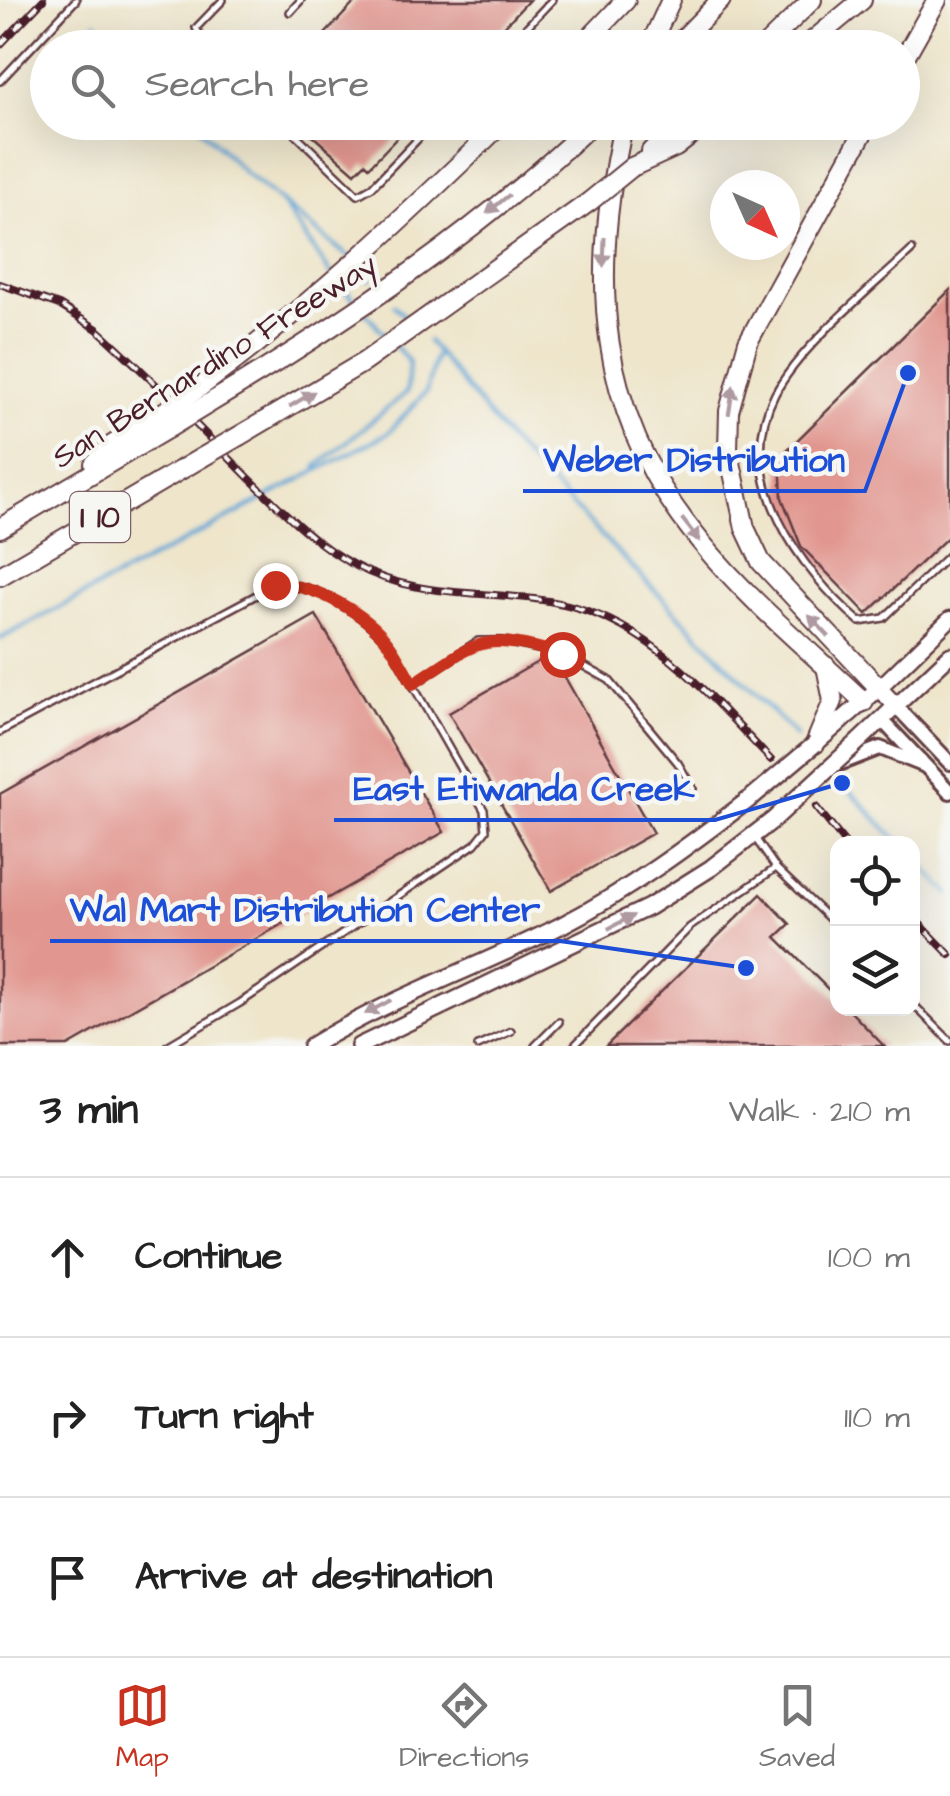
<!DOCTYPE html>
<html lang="en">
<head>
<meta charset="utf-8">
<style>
	:root { --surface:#fff; --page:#f6f6f6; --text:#222; --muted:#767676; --line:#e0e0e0; --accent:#c8321e }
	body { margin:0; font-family:"Architects Daughter",sans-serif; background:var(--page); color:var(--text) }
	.controls { position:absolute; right:30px; bottom:30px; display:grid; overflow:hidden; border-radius:20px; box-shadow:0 10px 40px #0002 }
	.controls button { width:90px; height:90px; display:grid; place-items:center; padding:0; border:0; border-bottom:2px solid var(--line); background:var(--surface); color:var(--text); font:50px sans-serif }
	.compass { position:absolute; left:710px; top:170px; width:90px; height:90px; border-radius:50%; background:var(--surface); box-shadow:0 10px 40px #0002; rotate:135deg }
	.stop { position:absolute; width:30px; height:30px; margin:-22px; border:8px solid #c8321e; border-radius:50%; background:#fff }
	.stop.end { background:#c8321e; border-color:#fff; box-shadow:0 2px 10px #0008 }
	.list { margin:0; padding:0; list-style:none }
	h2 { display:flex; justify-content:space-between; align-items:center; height:130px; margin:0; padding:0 40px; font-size:42px }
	h2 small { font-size:32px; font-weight:400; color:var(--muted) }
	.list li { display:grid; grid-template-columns:65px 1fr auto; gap:30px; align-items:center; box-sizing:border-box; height:160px; padding:0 40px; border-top:2px solid var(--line) }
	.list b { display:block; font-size:38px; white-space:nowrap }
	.list em { font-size:32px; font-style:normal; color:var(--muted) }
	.icon { flex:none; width:55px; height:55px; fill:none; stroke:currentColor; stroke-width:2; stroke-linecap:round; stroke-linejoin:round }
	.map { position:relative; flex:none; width:950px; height:1046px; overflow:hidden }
	.search { position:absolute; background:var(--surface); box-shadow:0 10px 40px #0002; left:30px; right:30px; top:30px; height:110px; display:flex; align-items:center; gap:25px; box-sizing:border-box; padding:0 35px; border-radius:55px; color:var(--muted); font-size:38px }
	.sheet { height:610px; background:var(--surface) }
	nav { display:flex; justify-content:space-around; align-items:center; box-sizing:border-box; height:140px; border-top:2px solid var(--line); background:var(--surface); font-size:28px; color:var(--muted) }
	nav a { display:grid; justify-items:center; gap:5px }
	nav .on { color:var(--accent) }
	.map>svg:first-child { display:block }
</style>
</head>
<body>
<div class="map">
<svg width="950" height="1046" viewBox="0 0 950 1046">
	<rect width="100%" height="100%" fill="#f6f6f2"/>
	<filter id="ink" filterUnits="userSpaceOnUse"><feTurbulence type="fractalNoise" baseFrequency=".01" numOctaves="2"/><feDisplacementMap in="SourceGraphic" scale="20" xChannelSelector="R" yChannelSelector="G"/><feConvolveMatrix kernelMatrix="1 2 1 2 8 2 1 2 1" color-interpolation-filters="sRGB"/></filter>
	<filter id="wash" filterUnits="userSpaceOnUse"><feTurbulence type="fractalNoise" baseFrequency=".0048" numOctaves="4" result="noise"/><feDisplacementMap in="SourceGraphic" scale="40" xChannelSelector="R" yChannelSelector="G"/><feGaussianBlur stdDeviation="2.25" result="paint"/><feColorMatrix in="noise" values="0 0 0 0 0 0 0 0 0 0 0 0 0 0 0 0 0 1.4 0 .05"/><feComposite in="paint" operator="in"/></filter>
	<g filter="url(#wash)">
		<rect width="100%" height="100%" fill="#eee5cb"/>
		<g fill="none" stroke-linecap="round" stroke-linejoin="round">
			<g stroke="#60a5d5" stroke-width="4">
				<polyline points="96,22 121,48"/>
				<polyline points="195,122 245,173 350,258"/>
				<polyline points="283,205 332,275"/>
				<polyline points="361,270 370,280"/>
				<polyline points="339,282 355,301"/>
				<polyline points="394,305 404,316"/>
				<polyline points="365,312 388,338"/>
				<polyline points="428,341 507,438 796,736"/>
				<polyline points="316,467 407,392 409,362 395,346"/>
				<polyline points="0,639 388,433 426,392 437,352"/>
				<polyline points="842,783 901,844"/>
				<polyline points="912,856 950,894"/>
			</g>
		</g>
		<g id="blocks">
			<g fill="#e19790">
				<polygon points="357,0 529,0 484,48 312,48"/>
				<polygon points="297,122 412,122 369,167 365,163 355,173"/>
				<polygon points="950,290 950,535 867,614 801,546 782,498 780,457"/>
				<polygon points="316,615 444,832 68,1046 0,1046 0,794"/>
				<polygon points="541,660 558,665 653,833 551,891 449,713"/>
				<polygon points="761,894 790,924 776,937 838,999 838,1008 847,1008 884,1046 606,1046"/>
			</g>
		</g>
	</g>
	<g filter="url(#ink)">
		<use href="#blocks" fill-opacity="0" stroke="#633d43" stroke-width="2.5"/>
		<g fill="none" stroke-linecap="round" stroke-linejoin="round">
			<g stroke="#633d43" stroke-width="10">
				<g id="service">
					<polyline points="290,12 301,0"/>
					<polyline points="207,48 196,28 223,0"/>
					<polyline points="507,48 552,0"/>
					<polyline points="0,81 76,0"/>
					<polyline points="283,122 358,195 372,187 434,122"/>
					<path d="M 912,250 C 872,288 800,346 775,394 C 732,477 800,570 860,622 L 884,618 L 950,554"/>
					<polyline points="413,684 478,641 502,641 562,654 609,680 678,763 693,789"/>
					<path d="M 0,732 L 275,585 C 315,581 364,615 390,645 L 484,810 L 486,830 L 475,844 L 240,1003 L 167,1046"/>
					<polyline points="755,838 776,868 838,927"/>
					<polyline points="912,1003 950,1041"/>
					<polyline points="478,1046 511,1031"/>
					<polyline points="535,1046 559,1022"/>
					<polyline points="574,1046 690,927 776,868"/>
				</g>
			</g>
			<g stroke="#633d43" stroke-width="18">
				<g id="tertiary">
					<polyline points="896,706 950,763"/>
					<polyline points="882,720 950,792"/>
					<polyline points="839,764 880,748 925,766"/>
				</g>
			</g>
			<g stroke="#633d43" stroke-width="19">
				<g id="secondary">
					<polyline points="879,688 950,619"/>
					<polyline points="896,706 950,655"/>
				</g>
			</g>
			<g stroke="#633d43" stroke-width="20">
				<g id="primary">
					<polyline points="815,744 879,688 896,706 859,741"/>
					<path d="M 311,1046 C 391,997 477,968 560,926 C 628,891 690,845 751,798"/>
					<polyline points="359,1046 649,907 711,868 773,820"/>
				</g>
			</g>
			<g stroke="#633d43" stroke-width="22">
				<g id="motorway">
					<polyline points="580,48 626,0"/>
					<polyline points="649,48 671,0"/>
					<polyline points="674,48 721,0"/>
					<polyline points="763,48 812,0"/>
					<polyline points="804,48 862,0"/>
					<polyline points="902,62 937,0"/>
					<path d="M 624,122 C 589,276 595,415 700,541 C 748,600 809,650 864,702"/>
					<polyline points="869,122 748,342 729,411 728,449 745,528 761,562 879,688"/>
					<polyline points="651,151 685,122"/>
					<polyline points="632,167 676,147 708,122"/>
					<path d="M 196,390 C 307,309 405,218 503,122"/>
					<path d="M 208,404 C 345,322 478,232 594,122"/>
					<polyline points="239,436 364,362 589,202"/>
					<polyline points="94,464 112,445 158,416"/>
					<polyline points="0,528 167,429"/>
					<polyline points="0,576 201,458"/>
					<polyline points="815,744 833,701 826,666"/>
				</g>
			</g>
			<use href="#service" stroke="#fff" stroke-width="5"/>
			<use href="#tertiary" stroke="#fff" stroke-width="12"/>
			<use href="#secondary" stroke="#fff" stroke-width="14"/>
			<use href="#primary" stroke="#fff" stroke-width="15"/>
			<use href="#motorway" stroke="#fff" stroke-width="18"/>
			<g stroke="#4a1f2b" stroke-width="8">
				<g id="rail">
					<polyline points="0,45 43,0"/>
					<path d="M 0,284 L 59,305 L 97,329 C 150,376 199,428 249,478 C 282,510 313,543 354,565 C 419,600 484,589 554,602 C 648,619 708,695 771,760"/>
					<polyline points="816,807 846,844"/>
					<polyline points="912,916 950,955"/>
				</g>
			</g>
			<use href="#rail" stroke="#f6f6f2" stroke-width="4" stroke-dasharray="11" stroke-linecap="butt"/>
			<g stroke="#633d43" stroke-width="20" stroke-linecap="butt">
				<g id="primary-bridge">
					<polyline points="751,798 815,744"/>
					<polyline points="773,820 859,741"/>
				</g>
			</g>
			<g stroke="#633d43" stroke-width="22" stroke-linecap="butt">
				<g id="motorway-bridge">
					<polyline points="589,202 632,167"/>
					<polyline points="158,416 196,390"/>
					<polyline points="167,429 208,404"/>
					<polyline points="201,458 239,436"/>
				</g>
			</g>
			<use href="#primary-bridge" stroke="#fff" stroke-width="15"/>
			<use href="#motorway-bridge" stroke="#fff" stroke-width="18"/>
		</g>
		<defs><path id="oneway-solid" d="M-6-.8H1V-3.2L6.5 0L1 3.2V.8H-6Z" transform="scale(2.5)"/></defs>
		<g fill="#ae9aa0">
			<use href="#oneway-solid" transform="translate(498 204) rotate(141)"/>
			<use href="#oneway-solid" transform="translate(604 252) rotate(92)"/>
			<use href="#oneway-solid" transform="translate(302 399) rotate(-31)"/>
			<use href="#oneway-solid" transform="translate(731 400) rotate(-81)"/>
			<use href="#oneway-solid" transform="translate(691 530) rotate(52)"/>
			<use href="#oneway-solid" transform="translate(819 626) rotate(-134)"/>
			<use href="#oneway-solid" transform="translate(621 922) rotate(-28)"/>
			<use href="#oneway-solid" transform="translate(378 1007) rotate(152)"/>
		</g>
	</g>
	<g fill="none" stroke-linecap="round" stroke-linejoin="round" filter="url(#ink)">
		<path stroke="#c8321e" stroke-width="12" d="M 275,585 C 312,582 367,614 389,644 C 398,656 405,671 413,684 C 481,639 480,632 562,654"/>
	</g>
	<g text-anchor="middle" stroke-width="9" stroke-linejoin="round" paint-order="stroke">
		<rect fill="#f6f6f2" stroke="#7e6067" stroke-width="2.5" x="70" y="492" width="60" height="50" rx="8"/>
		<g font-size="30" font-weight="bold" fill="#4a1f2b">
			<text x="100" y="527">I 10</text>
		</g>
		<g font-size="32" fill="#4a1f2b" stroke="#f6f6f2">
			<text transform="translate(214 360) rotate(-32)" y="11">San Bernardino Freeway</text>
		</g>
	</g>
	<path fill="none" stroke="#1d4ed8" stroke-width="4" d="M908 373L865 491H523M842 783L715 820H334M746 968L560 941H50"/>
	<g fill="#1d4ed8" stroke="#f6f6f2" stroke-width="4">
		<circle cx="908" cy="373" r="10"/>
		<circle cx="842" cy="783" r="10"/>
		<circle cx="746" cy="968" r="10"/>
	</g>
	<g font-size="35" text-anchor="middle" font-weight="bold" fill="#1d4ed8" stroke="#f6f6f2" stroke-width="9" stroke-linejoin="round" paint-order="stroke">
		<text x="694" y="471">Weber Distribution</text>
		<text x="524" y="800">East Etiwanda Creek</text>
		<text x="305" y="921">Wal Mart Distribution Center</text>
	</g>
</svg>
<div class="controls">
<button><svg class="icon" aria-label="locate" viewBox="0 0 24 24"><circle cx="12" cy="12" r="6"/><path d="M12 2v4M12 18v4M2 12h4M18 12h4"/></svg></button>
<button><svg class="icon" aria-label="layers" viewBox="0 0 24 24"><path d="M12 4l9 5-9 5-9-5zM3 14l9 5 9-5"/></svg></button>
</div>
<svg class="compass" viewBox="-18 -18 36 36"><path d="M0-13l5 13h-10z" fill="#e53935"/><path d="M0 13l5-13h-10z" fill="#767676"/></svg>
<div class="stop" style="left:562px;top:654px"></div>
<div class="stop end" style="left:275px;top:585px"></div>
<div class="search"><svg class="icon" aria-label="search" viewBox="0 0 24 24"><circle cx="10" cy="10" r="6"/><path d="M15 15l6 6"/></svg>Search here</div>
</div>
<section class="sheet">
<h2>3 min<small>Walk · 210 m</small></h2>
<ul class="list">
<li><svg class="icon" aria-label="ahead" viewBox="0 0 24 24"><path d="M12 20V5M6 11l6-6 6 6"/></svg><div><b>Continue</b></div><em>100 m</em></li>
<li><svg class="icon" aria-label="right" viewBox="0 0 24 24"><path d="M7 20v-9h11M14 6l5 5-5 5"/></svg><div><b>Turn right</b></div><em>110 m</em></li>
<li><svg class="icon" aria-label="arrive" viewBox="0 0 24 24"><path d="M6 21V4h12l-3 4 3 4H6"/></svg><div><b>Arrive at destination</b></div></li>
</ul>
</section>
<nav>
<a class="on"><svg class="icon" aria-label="map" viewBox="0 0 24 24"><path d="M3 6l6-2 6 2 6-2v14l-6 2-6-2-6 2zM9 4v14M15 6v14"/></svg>Map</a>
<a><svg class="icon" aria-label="directions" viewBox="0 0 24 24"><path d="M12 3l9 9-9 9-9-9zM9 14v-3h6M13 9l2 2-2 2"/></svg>Directions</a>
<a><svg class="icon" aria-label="saved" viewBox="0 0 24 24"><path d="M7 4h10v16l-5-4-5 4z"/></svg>Saved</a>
</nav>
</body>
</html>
